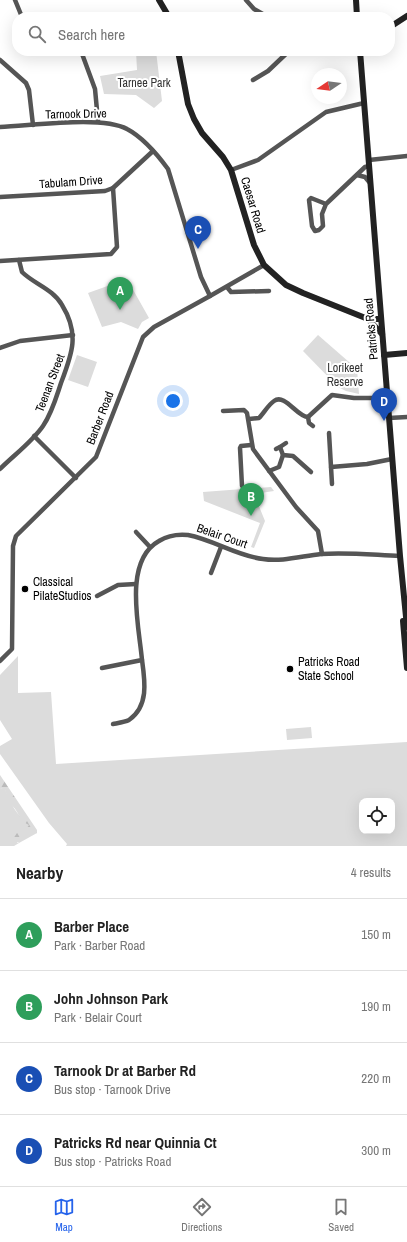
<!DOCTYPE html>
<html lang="en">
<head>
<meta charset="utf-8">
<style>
	:root { --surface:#fff; --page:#f6f6f6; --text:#222; --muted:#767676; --line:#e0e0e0; --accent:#2563eb }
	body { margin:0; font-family:"Archivo Narrow",sans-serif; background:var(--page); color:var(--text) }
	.controls { position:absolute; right:12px; bottom:12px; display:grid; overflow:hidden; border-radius:8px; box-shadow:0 4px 16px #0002 }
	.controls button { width:36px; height:36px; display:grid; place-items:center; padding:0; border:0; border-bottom:1px solid var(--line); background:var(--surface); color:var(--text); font:20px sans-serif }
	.compass { position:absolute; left:311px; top:68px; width:36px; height:36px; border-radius:50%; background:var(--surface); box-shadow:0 4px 16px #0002; rotate:257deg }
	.you { position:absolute; left:173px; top:401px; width:14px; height:14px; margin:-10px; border:3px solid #fff; border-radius:50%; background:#1a73e8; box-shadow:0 0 0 6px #1a73e833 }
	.badge { display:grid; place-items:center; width:26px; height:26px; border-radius:50%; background:var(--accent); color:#fff; font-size:13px; font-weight:700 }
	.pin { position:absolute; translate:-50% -33px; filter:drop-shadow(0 1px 2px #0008) }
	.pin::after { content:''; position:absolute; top:21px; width:14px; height:12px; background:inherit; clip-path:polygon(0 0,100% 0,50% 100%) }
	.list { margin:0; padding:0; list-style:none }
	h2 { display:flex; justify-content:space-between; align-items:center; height:52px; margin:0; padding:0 16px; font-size:17px }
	h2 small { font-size:13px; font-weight:400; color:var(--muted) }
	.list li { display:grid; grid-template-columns:26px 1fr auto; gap:12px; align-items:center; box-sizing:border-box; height:72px; padding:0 16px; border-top:1px solid var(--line) }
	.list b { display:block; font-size:15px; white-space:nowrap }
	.list p { margin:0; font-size:13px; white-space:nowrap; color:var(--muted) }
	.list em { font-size:13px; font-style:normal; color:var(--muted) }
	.icon { flex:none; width:22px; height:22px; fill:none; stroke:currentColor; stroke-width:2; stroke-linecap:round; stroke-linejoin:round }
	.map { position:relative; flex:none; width:407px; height:846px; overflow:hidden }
	.search { position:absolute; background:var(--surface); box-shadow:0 4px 16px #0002; left:12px; right:12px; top:12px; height:44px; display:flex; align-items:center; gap:10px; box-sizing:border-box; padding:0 14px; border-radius:16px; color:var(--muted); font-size:15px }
	.sheet { height:340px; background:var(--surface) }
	nav { display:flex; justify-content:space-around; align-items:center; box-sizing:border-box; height:56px; border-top:1px solid var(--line); background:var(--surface); font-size:11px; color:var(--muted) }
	nav a { display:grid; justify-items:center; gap:2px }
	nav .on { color:var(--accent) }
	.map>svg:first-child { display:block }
</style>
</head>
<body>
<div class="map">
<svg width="407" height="846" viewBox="0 0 407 846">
	<defs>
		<pattern id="forest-firs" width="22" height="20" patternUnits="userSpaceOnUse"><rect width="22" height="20" fill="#dcdcdc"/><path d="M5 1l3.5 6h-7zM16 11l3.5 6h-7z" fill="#bbb"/></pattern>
	</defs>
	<rect width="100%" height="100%" fill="#fff"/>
	<g fill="#dcdcdc" fill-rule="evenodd">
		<polygon points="136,51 156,51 162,101 154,108 136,95 104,94 100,76 137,70"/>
		<polygon points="127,279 149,318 142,322 138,329 121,322 102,327 88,293"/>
		<polygon points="318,335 357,369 359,394 346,391 338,387 303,351"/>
		<polygon points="77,355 97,362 88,387 68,380"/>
		<polygon points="271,487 274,491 254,494 265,521 254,548 251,547 260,523 204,501 203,492"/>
		<path d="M 18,656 L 18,693 L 51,692 L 56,764 L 407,742 L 407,846 L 66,846 L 67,844 L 49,823 L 0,754 L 0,746 L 12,739 L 0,720 L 0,675 ZM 362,801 L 392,801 L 392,831 L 362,831 Z"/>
		<polygon points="311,727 312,738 287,740 286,729"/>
		<path d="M 0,788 L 5,789 C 11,804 16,815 30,825 L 17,843 L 19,843 L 14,846 L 0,846 Z"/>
	</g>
	<path fill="url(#forest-firs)" d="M 0,775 L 37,830 L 37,833 L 19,843 L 13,839 L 17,833 L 24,832 L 29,825 C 19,821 18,809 10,804 L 5,790 L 0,788 Z"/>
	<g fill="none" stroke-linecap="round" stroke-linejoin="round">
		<g stroke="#555" stroke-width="4.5">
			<polyline points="15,0 22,17"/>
			<polyline points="246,0 254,9 268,17"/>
			<polyline points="81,51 95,89 98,121"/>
			<polyline points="0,60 26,83 29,90 33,125"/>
			<polyline points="253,80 268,71 289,51"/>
			<path d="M 0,127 C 31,126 102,115 127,129 C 144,138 157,154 168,169 L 201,277 L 210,296"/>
			<polyline points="369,160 407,156"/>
			<polyline points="231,170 258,160 326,112 364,103"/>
			<polyline points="357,175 365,177 370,183"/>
			<polyline points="0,197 105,191 113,188 153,151"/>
			<polyline points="326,204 311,198 309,200 312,226 315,231 319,230 323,226 322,214 326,204 365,167 369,166"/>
			<polyline points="0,261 111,254 117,247 113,188"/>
			<polyline points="227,287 231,292 269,291"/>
			<polyline points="0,348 20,341 73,335"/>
			<polyline points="223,411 244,410 247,413 253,449 296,507 318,531 322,554"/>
			<polyline points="308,417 309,423 313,426"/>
			<polyline points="389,418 407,417"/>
			<path d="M 249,419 L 259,418 C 264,413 268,405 274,401 C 285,393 297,417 308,417 L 332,395 L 354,398 L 387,398"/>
			<polyline points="329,433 331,467 367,464 392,459"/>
			<polyline points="34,436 76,478"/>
			<polyline points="280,447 286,443"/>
			<polyline points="276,449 280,447 283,455 293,456 311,472"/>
			<polyline points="331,467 332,484"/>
			<path d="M 0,469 C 14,455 32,442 43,426 C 52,413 56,398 61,383 C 72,354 80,334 62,305 C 53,289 34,284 22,272 L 19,260"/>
			<polyline points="269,471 279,467 283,455"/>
			<polyline points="242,486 240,448 241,446 251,445"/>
			<polyline points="136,532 150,547"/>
			<polyline points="211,573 221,547"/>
			<polyline points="97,596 118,585 136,584"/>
			<polyline points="0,661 12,649 13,546 16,536 96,457 143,337 154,327 210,296 264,265"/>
			<path d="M 102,668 L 142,660 C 139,626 123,561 159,541 C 167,536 178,534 188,535 C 214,540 237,556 263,559 C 282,562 302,556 321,554 C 347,552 374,555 400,556"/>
			<path d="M 113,724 C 118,723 125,722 129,720 C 149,706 145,681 142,660"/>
		</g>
		<g stroke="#222" stroke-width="6">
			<polyline points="159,0 169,17"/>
			<polyline points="356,0 357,17"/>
			<polyline points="390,27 407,16"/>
			<polyline points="178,51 188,104 194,119 202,133 223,157 231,170 254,245 264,265 286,285 303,293 368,319 381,319"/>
			<polyline points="360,51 400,556 407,627"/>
			<polyline points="368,319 382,334"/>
			<polyline points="384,355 407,353"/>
			<polyline points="403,621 407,668"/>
		</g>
	</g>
	<g fill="#000" stroke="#fff" stroke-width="1.5">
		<circle cx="25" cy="589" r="4"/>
		<circle cx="290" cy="669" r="4"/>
	</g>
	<g text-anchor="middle" stroke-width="4" stroke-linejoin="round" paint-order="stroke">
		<g font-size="12" fill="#333" stroke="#fff">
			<text x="144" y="87">Tarnee Park</text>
			<text x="345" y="372">Lorikeet<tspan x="345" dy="14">Reserve</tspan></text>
		</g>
		<g font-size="12" fill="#000" stroke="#fff">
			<text transform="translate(76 114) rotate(-1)" y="4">Tarnook Drive</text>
			<text transform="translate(71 182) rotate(-4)" y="4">Tabulam Drive</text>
			<text transform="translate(253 205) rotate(73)" y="4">Caesar Road</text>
			<text transform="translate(371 329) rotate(-95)" y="4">Patricks Road</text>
			<text transform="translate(50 383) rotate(-69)" y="4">Teenan Street</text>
			<text transform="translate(100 418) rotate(-69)" y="4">Barber Road</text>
			<text transform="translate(222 536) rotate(19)" y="4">Belair Court</text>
		</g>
		<g font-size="12" fill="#000" stroke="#fff" text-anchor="start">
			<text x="33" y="586">Classical<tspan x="33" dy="14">PilateStudios</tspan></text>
			<text x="298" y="666">Patricks Road<tspan x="298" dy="14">State School</tspan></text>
		</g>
	</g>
</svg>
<div class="controls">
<button><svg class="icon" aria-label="locate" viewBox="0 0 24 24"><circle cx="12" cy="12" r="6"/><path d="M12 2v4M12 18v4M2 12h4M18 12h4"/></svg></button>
</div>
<svg class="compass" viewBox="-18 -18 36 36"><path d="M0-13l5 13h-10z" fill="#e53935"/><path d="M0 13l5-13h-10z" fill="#767676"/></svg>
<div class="you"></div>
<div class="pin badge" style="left:120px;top:310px;background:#2e9e5b">A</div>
<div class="pin badge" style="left:251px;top:516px;background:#2e9e5b">B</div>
<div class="pin badge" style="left:198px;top:249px;background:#1a4fb4">C</div>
<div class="pin badge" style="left:384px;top:421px;background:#1a4fb4">D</div>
<div class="search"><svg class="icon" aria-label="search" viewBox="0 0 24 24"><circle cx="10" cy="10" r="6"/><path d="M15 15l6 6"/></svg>Search here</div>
</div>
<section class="sheet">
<h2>Nearby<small>4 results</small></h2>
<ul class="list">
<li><span class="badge" style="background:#2e9e5b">A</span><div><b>Barber Place</b><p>Park · Barber Road</p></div><em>150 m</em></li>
<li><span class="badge" style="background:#2e9e5b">B</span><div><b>John Johnson Park</b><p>Park · Belair Court</p></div><em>190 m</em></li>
<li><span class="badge" style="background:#1a4fb4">C</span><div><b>Tarnook Dr at Barber Rd</b><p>Bus stop · Tarnook Drive</p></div><em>220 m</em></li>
<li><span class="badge" style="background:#1a4fb4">D</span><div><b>Patricks Rd near Quinnia Ct</b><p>Bus stop · Patricks Road</p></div><em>300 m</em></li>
</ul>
</section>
<nav>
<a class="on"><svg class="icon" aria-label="map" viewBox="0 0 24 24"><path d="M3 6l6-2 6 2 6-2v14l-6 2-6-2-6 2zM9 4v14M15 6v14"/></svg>Map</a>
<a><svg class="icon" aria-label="directions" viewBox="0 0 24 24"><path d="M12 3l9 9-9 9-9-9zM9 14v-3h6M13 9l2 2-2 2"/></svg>Directions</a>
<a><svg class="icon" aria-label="saved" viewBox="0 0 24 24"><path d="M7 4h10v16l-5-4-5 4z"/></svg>Saved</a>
</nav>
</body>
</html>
